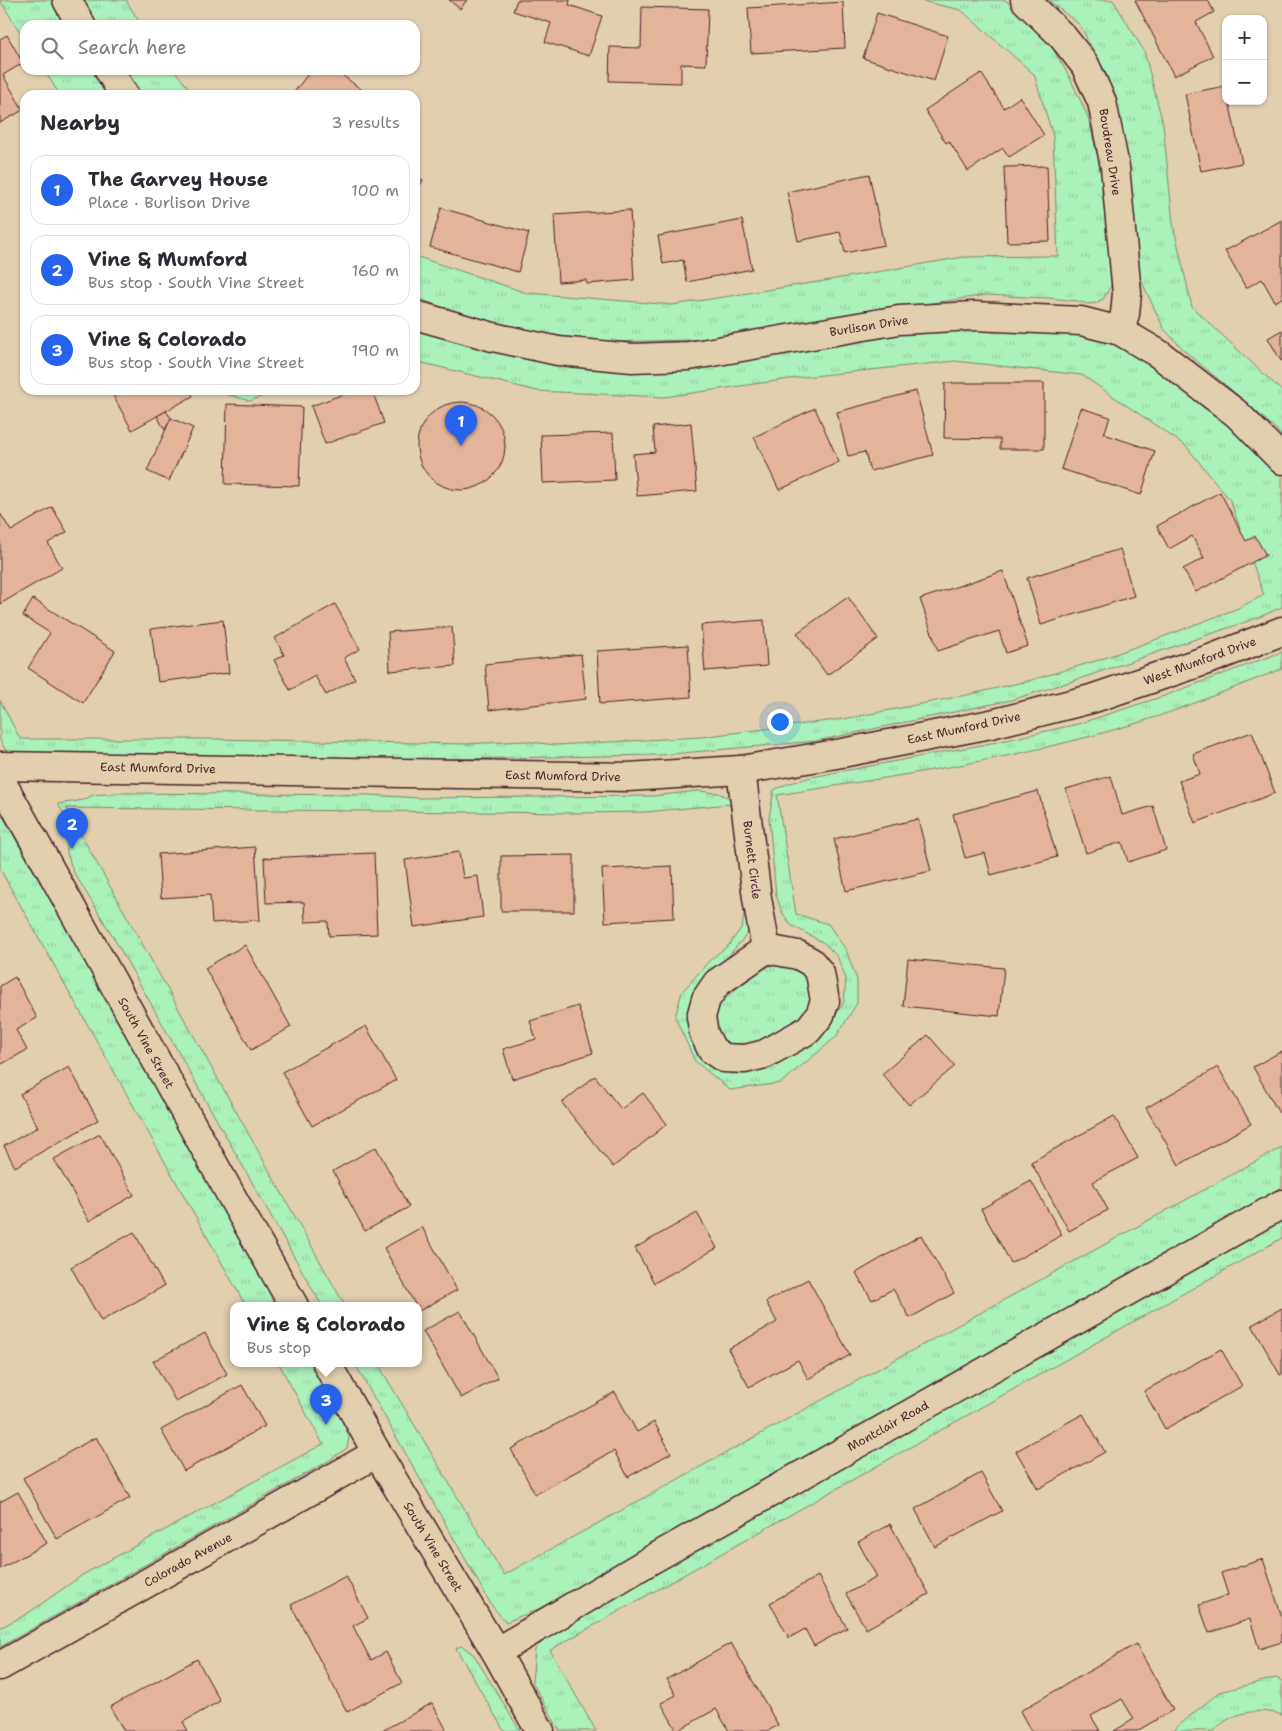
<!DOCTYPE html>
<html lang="en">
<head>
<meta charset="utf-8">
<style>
	:root { --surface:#fff; --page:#f7f7f7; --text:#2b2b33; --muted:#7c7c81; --line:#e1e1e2; --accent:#2563eb }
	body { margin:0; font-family:"Shantell Sans",sans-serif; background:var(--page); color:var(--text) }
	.controls { position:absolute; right:15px; top:15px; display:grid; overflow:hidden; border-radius:10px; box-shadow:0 1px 4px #0004 }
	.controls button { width:45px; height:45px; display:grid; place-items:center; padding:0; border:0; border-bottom:1px solid var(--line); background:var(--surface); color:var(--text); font:25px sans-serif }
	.you { position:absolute; left:779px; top:721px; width:18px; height:18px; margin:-12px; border:4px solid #fff; border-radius:50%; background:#1a73e8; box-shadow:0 0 0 8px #1a73e833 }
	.badge { display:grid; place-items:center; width:32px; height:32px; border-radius:50%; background:var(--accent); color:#fff; font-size:16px; font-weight:700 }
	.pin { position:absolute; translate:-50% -41px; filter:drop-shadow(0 1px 2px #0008) }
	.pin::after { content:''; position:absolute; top:26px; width:18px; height:15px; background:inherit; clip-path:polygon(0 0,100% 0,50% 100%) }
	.popup { position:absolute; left:230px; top:1302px; width:192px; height:65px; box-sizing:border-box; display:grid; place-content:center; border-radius:10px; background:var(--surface); filter:drop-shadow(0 1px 4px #0005); font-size:16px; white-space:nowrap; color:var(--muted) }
	.popup b { font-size:19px; color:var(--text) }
	.popup::after { content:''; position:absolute; left:50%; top:100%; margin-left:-10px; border:10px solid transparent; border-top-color:var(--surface) }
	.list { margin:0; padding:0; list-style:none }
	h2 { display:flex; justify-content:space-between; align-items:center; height:65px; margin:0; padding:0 20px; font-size:21px }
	h2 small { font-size:16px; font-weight:400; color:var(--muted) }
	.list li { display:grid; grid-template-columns:32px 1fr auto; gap:15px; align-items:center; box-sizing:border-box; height:70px; margin:0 10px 10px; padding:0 10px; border:1px solid var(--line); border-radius:15px }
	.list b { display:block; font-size:19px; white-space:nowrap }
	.list p { margin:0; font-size:16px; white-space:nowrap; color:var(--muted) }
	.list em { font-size:16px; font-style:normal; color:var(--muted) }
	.icon { flex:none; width:28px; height:28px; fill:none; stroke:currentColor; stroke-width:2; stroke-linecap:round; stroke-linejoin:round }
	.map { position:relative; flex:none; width:1282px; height:1731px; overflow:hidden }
	.search { position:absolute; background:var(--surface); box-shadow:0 1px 4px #0004; left:20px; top:20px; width:400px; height:55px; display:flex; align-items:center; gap:12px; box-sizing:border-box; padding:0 18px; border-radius:15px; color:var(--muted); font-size:19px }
	.panel { position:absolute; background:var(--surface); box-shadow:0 1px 4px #0004; left:20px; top:90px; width:400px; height:305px; border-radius:15px }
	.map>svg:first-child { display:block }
</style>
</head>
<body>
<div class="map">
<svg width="1282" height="1731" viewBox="0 0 1282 1731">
	<defs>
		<pattern id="grass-tufts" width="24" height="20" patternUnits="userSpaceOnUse" patternTransform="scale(1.25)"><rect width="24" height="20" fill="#abf1bc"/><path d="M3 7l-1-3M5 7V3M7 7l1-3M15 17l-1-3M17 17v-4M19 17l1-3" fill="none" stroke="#95cea2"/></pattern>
	</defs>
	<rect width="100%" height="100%" fill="#e1cfad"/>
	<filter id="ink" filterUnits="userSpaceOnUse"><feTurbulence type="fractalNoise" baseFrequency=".02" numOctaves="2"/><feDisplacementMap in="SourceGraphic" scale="10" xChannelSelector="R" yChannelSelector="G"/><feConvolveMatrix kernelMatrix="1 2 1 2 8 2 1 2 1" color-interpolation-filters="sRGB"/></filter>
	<g filter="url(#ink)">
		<g fill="url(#grass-tufts)" stroke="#7a8874">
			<polygon points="0,0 55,0 69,25 25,25 25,40"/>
			<polygon points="81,0 126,0 141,25 95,25"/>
			<polygon points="918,0 1005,0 1024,16 1052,47 1070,78 1088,117 1105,187 1113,282 1104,298 1096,303 1088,304 1077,301 1049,298 986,295 879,311 762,335 687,340 604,342 522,331 447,309 415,297 415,256 527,293 673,305 824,281 964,257 1058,256 1053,136 1034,74 961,10"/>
			<polygon points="1048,0 1113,0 1144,51 1163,124 1173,224 1192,307 1282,391 1282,437 1276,429 1241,398 1187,353 1164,329 1140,278 1130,182 1122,129 1107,76 1080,25"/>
			<polygon points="44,70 95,70 111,95 60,95"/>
			<polygon points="125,70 174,70 194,95 143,95"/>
			<polygon points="415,326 511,352 1043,326 1105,340 1149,359 1196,390 1282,470 1282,607 1257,618 1076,680 1011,700 816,741 659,755 449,759 15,755 7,752 0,740 0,700 20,739 213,739 466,744 524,741 555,745 701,737 844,719 967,695 1028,681 1099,660 1160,638 1236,609 1264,595 1230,500 1186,446 1082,375 955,361 803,377 664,397 537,391 415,361"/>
			<polygon points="212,390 277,390 250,401"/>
			<path d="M 1282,652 L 1282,669 C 1234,687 1186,708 1137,723 C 1019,759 897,776 777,795 L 796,914 L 828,924 L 846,950 L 857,980 L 857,1003 L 836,1037 L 781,1083 L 730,1090 L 695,1061 L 675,1017 L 682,992 L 710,960 L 729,945 L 742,927 L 745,909 L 734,818 L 729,804 L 645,812 L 577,813 L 66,808 L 345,1306 L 322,1306 L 111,933 L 73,871 L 67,853 L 67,838 L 70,824 L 58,804 L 84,800 L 93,795 L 117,793 L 368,795 L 419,798 L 653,796 L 699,791 L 718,793 L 732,799 L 751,918 L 747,934 L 721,965 L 701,994 L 714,1066 L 732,1074 L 772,1067 L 805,1047 L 825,1032 L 844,1002 L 846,978 L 837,956 L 824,943 L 791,925 L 782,912 L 776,895 L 769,818 L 774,790 L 787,784 L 812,777 L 1002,741 L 1078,724 L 1164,696 Z"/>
			<polygon points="0,813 5,820 282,1306 246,1306 0,869"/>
			<path d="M 776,962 L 810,973 L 816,1003 L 797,1024 L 748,1052 L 724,1046 C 721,1039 713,1029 713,1022 C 713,1000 758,973 776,962 Z"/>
			<polygon points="1282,1147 1282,1187 543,1607 506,1622 492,1606 355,1364 378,1364 504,1575"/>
			<polygon points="1282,1220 1282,1238 550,1650 596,1731 560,1731 532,1682 535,1649 554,1631"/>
			<polygon points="279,1364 314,1364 342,1419 349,1437 347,1448 330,1460 0,1647 0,1628 27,1614 84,1574 323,1444"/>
			<polygon points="462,1646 474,1655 520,1731 504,1731 456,1648"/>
			<path d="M 1276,1678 L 1282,1681 L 1282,1715 C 1259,1707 1230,1712 1214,1731 L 1174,1731 L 1181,1723 L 1220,1692 Z"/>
		</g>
		<g fill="#e3b499" stroke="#4a1f2b">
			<polygon points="449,0 467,0 460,9"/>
			<polygon points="517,0 570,0 569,5 602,16 589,56 545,42 551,23 513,11"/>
			<polygon points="1135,0 1208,0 1214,12 1196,22 1213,56 1174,76"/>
			<polygon points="843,2 845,48 751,53 748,8"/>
			<polygon points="642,7 708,9 706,65 681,64 681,83 609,81 610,47 641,48"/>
			<polygon points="877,13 948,36 934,81 863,58"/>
			<polygon points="7,35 23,63 3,75 23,110 0,123 0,39"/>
			<polygon points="311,70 335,70 369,95 292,95"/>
			<polygon points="981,73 1004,108 1020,97 1044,135 1009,157 1003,148 968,171 949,141 946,143 925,110"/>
			<polygon points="1225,86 1226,101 1229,101 1242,163 1201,171 1185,94"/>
			<polygon points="1047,166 1050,241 1007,242 1004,167"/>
			<polygon points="869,174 884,245 845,253 840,232 798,241 787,192"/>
			<polygon points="415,176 423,180 415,195"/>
			<polygon points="441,208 529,233 518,272 430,247"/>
			<polygon points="630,210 634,280 587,284 586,280 558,282 554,215"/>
			<polygon points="742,220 752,269 687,282 683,260 663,264 658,236"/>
			<polygon points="1282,220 1282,298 1275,302 1262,279 1246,288 1225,251"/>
			<polygon points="1282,330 1282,360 1281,361 1268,338"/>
			<polygon points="945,383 1044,383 1044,449 1000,449 1000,439 944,438"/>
			<polygon points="110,390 189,390 193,396 132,430"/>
			<polygon points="355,390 372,390 384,423 325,444 311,406"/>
			<polygon points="916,391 933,455 870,471 865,452 848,456 837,412"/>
			<circle cx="461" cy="446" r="44"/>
			<polygon points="227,404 302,407 299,486 225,484"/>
			<polygon points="815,408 839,462 779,490 754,437"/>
			<polygon points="1081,408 1110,417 1104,434 1155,451 1141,495 1061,469"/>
			<polygon points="166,411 171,418 165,430 157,416"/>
			<polygon points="171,418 193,428 169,481 147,471"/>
			<polygon points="691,423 697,491 637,496 633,454 655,452 653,427"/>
			<polygon points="613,433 615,480 543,483 541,435"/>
			<polygon points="1220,492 1246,541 1255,536 1266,555 1196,592 1183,569 1204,558 1192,536 1169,549 1157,526"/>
			<polygon points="52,507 67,532 48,543 62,568 0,604 0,513 11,531"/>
			<polygon points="1120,549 1134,596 1041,625 1027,578"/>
			<polygon points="1003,571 1028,646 1006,653 999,631 938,651 920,599"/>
			<polygon points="848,597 878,639 827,675 797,633"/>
			<polygon points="33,599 115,651 83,703 28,668 50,633 23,616"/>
			<polygon points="335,604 360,649 344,658 355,679 326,695 315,676 290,690 274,660 284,655 275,638"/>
			<polygon points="223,620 229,673 158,682 151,629"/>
			<polygon points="764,620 767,666 705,671 701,625"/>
			<polygon points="452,627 455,666 390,671 388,632"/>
			<polygon points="688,645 691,697 600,704 597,651"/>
			<polygon points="581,654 586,699 489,710 485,664"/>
			<polygon points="1252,732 1275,793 1195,823 1179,781 1200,774 1193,754"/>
			<polygon points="1111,776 1122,815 1153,806 1166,850 1128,862 1122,842 1086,853 1066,789"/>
			<polygon points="1038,791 1057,857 991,875 985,853 965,858 953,814"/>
			<polygon points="918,819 931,871 846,891 834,839"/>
			<polygon points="255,847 260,920 212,923 210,895 161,898 158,854"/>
			<polygon points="459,852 463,878 478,876 483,917 414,927 405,860"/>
			<polygon points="374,853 377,934 329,936 328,921 305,922 304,902 266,903 264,858"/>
			<polygon points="574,855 574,911 501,911 501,856"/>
			<polygon points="672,866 674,918 605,922 602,869"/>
			<polygon points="245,945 291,1027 251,1050 205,968"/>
			<polygon points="908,959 1004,968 999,1016 903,1006"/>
			<polygon points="15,977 37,1018 16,1030 27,1050 0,1065 0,986"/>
			<polygon points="578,1006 593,1053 512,1079 503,1049 536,1039 530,1021"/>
			<polygon points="366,1026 396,1080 312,1126 282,1072"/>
			<polygon points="928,1035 955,1066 909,1105 882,1074"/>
			<polygon points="1282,1051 1282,1112 1279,1113 1253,1067"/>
			<polygon points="69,1067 98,1120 15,1167 4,1146 38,1127 20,1094"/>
			<polygon points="1218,1067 1251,1124 1179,1165 1146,1108"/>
			<polygon points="595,1076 621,1109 643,1093 667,1124 613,1167 562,1103"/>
			<polygon points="1114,1116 1138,1158 1093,1182 1108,1210 1069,1231 1031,1162"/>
			<polygon points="100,1134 134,1195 89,1221 54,1159"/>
			<polygon points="376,1147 409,1207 365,1231 333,1171"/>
			<polygon points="1031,1181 1062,1235 1011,1263 981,1209"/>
			<polygon points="697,1213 717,1248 654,1283 635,1248"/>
			<polygon points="422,1227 457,1290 419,1311 418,1306 416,1306 384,1248"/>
			<polygon points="134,1232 164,1286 101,1321 71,1267"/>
			<polygon points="921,1235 954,1293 910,1318 893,1289 872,1300 856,1273"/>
			<polygon points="808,1279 850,1355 808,1379 798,1360 749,1387 728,1349 777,1322 766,1302"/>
			<polygon points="1282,1308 1282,1374 1280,1375 1252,1325"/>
			<polygon points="460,1311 498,1378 461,1398 423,1331"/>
			<polygon points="205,1333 227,1374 176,1402 153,1361"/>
			<polygon points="1221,1349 1242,1386 1165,1429 1144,1391"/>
			<polygon points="242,1385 265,1426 184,1471 161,1430"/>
			<polygon points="615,1392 637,1432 654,1422 671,1453 628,1477 614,1451 535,1494 511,1449"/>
			<polygon points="1083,1414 1105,1452 1038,1489 1016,1451"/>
			<polygon points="96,1437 130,1498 57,1539 23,1478"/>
			<polygon points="981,1473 1002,1511 935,1547 915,1509"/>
			<polygon points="18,1492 47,1543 0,1569 0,1502"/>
			<polygon points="890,1524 929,1594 866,1629 846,1594 877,1577 858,1542"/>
			<polygon points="1263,1559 1282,1617 1282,1642 1259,1649 1250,1619 1209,1633 1199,1605 1228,1595 1221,1573"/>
			<polygon points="346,1576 368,1618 353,1626 371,1660 386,1652 402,1683 347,1712 291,1605"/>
			<polygon points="818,1576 847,1628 814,1646 805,1629 789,1638 770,1603"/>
			<polygon points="731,1643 778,1725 768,1731 729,1731 716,1709 677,1731 661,1703 676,1695 667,1679"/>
			<polygon points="1136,1644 1173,1710 1137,1731 1114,1731 1134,1719 1122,1699 1091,1716 1100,1731 1031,1731 1020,1711"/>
			<polygon points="197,1659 220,1701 183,1722 188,1731 124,1731 110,1707"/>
			<polygon points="432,1703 447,1731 382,1731"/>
		</g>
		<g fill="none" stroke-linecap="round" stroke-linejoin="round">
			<g stroke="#4a1f2b" stroke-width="31">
				<g id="minor">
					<polyline points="67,0 81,25"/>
					<polyline points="1025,0 1062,36 1085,65 1102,102 1115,167 1127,293 1125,314 1120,331"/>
					<polyline points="109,70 124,95"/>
					<polyline points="415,315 493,337 558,351 632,358 689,356 899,320 974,316 1081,321 1120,331 1159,354 1237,414 1282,460"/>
					<polyline points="741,770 757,898 766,949"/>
					<polygon points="766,949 798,955 811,962 820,973 825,1001 820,1015 808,1030 765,1054 745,1059 724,1058 712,1050 704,1034 701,1017 706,999 717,983"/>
					<polyline points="496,1652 651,1560 1282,1204"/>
				</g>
			</g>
			<g stroke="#4a1f2b" stroke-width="31">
				<g id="tertiary">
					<polyline points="0,766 628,777 741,770 842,753 991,724 1091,699 1213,658 1282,631"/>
					<polyline points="0,779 237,1206 294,1306"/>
					<polyline points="327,1364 377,1453 496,1652 540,1731"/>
					<polyline points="0,1666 377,1453"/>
				</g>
			</g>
			<use href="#minor" stroke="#e1cfad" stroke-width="28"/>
			<use href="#tertiary" stroke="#e1cfad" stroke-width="28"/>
		</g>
	</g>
	<g text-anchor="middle" stroke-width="4.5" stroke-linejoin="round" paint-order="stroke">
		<g font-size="12" fill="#4a1f2b" stroke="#e1cfad">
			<text transform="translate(1110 152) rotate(81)" y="4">Boudreau Drive</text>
			<text transform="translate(869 326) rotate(-9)" y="4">Burlison Drive</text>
			<text transform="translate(1200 661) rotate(-20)" y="4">West Mumford Drive</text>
			<text transform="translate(964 728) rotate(-12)" y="4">East Mumford Drive</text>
			<text transform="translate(158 768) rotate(1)" y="4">East Mumford Drive</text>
			<text transform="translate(563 776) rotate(1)" y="4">East Mumford Drive</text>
			<text transform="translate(752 860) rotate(83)" y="4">Burnett Circle</text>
			<text transform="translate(146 1043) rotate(61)" y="4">South Vine Street</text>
			<text transform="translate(888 1426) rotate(-29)" y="4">Montclair Road</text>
			<text transform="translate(433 1547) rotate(59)" y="4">South Vine Street</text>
			<text transform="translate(188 1560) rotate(-29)" y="4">Colorado Avenue</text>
		</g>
	</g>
</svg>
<div class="controls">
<button>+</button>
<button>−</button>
</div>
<div class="you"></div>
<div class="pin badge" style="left:461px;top:446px">1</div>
<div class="pin badge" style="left:72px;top:849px">2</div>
<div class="pin badge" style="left:326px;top:1425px">3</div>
<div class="popup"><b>Vine &amp; Colorado</b>Bus stop</div>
<div class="search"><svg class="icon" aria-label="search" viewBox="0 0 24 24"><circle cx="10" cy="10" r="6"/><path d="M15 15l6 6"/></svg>Search here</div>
<section class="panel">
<h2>Nearby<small>3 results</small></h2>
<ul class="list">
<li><span class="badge">1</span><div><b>The Garvey House</b><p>Place · Burlison Drive</p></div><em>100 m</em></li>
<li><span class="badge">2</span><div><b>Vine &amp; Mumford</b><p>Bus stop · South Vine Street</p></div><em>160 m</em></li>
<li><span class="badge">3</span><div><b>Vine &amp; Colorado</b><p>Bus stop · South Vine Street</p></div><em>190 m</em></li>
</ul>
</section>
</div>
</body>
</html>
